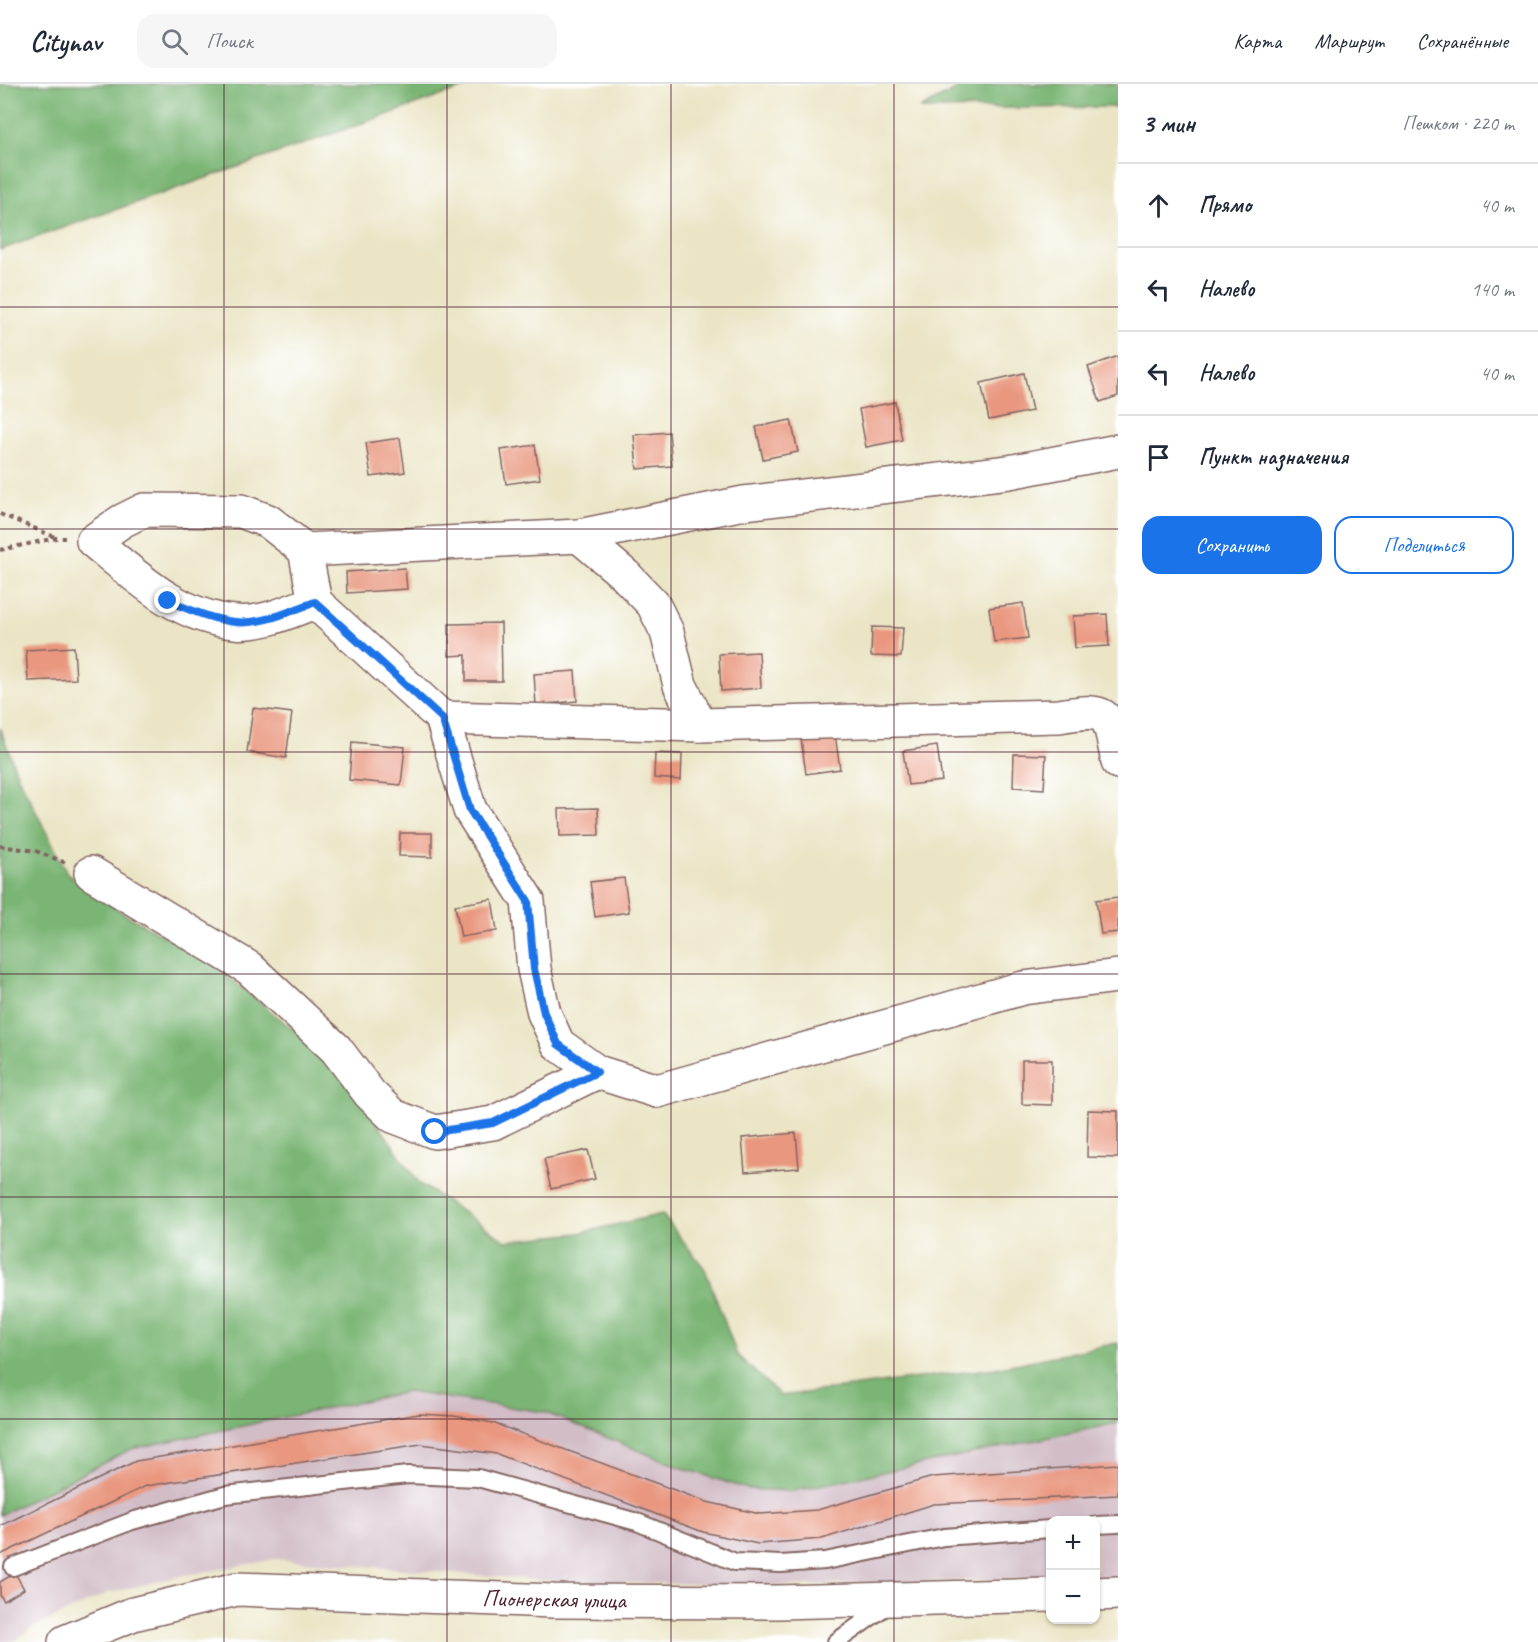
<!DOCTYPE html>
<html lang="ru">
<head>
<meta charset="utf-8">
<style>
	:root { --surface:#fff; --page:#f6f6f7; --text:#1f2937; --muted:#747a83; --line:#e0e1e3; --accent:#1a73e8 }
	body { margin:0; font-family:Caveat,sans-serif; background:var(--page); color:var(--text) }
	.controls { position:absolute; right:18px; bottom:18px; display:grid; overflow:hidden; border-radius:12px; box-shadow:0 2px 4px #0004 }
	.controls button { width:54px; height:54px; display:grid; place-items:center; padding:0; border:0; border-bottom:2px solid var(--line); background:var(--surface); color:var(--text); font:30px sans-serif }
	.stop { position:absolute; width:18px; height:18px; margin:-14px; border:4px solid #1a73e8; border-radius:50%; background:#fff }
	.stop.end { background:#1a73e8; border-color:#fff; box-shadow:0 2px 6px #0008 }
	.list { margin:0; padding:0; list-style:none }
	h2 { display:flex; justify-content:space-between; align-items:center; height:78px; margin:0; padding:0 24px; font-size:26px }
	h2 small { font-size:20px; font-weight:400; color:var(--muted) }
	.list li { display:grid; grid-template-columns:39px 1fr auto; gap:18px; align-items:center; box-sizing:border-box; height:84px; padding:0 24px; border-top:2px solid var(--line) }
	.list b { display:block; font-size:22px; white-space:nowrap }
	.list em { font-size:20px; font-style:normal; color:var(--muted) }
	.actions { display:flex; gap:12px; padding:18px 24px }
	.actions a { flex:1; padding:14px 0; border:2px solid var(--accent); border-radius:18px; text-align:center; font-size:21px; color:var(--accent) }
	.actions .main { background:var(--accent); color:#fff }
	.icon { flex:none; width:33px; height:33px; fill:none; stroke:currentColor; stroke-width:2; stroke-linecap:round; stroke-linejoin:round }
	.map { position:relative; flex:none; width:1118px; height:1558px; overflow:hidden }
	header { display:flex; align-items:center; gap:36px; box-sizing:border-box; height:84px; padding:0 30px; background:var(--surface); border-bottom:2px solid var(--line) }
	header strong { font-size:28px }
	nav { display:flex; gap:33px; margin-inline-start:auto; font-size:21px }
	.search { width:420px; height:54px; background:var(--page); display:flex; align-items:center; gap:15px; box-sizing:border-box; padding:0 21px; border-radius:18px; color:var(--muted); font-size:22px }
	main { display:flex }
	aside { flex:1; background:var(--surface) }
	.map>svg:first-child { display:block }
</style>
</head>
<body>
<header>
<strong>Citynav</strong>
<div class="search"><svg class="icon" aria-label="search" viewBox="0 0 24 24"><circle cx="10" cy="10" r="6"/><path d="M15 15l6 6"/></svg>Поиск</div>
<nav><a>Карта</a><a>Маршрут</a><a>Сохранённые</a></nav>
</header>
<main>
<div class="map">
<svg width="1118" height="1558" viewBox="0 0 1118 1558">
	<rect width="100%" height="100%" fill="#fff"/>
	<filter id="ink" filterUnits="userSpaceOnUse"><feTurbulence type="fractalNoise" baseFrequency=".0167" numOctaves="2"/><feDisplacementMap in="SourceGraphic" scale="12" xChannelSelector="R" yChannelSelector="G"/><feConvolveMatrix kernelMatrix="1 2 1 2 8 2 1 2 1" color-interpolation-filters="sRGB"/></filter>
	<filter id="wash" filterUnits="userSpaceOnUse"><feTurbulence type="fractalNoise" baseFrequency=".008" numOctaves="4" result="noise"/><feDisplacementMap in="SourceGraphic" scale="24" xChannelSelector="R" yChannelSelector="G"/><feGaussianBlur stdDeviation="1.35" result="paint"/><feColorMatrix in="noise" values="0 0 0 0 0 0 0 0 0 0 0 0 0 0 0 0 0 1.4 0 .05"/><feComposite in="paint" operator="in"/></filter>
	<g filter="url(#wash)">
		<rect width="100%" height="100%" fill="#ebe5c6"/>
		<polygon fill="#d2bdc7" points="407,1308 544,1328 677,1382 747,1405 792,1407 1118,1339 1118,1492 1096,1493 1096,1436 1050,1436 1050,1494 779,1502 552,1497 276,1475 181,1492 108,1509 30,1545 14,1558 0,1558 0,1431 131,1365"/>
		<g fill="#7ab574" stroke="#626a50" stroke-width="1.5">
			<polygon points="0,0 475,0 0,166"/>
			<polygon points="966,0 1118,0 1118,23 920,25"/>
			<polygon points="0,644 18,692 67,789 123,829 210,878 321,968 368,1026 419,1099 506,1157 580,1149 662,1130 705,1185 737,1271 781,1312 995,1284 1118,1259 1118,1339 792,1407 747,1405 677,1382 544,1328 407,1308 131,1365 0,1431"/>
		</g>
		<g id="blocks">
			<g fill="#e9977f">
				<polygon points="1118,272 1118,312 1100,318 1088,283"/>
				<polygon points="1024,289 1032,327 989,336 981,299"/>
				<polygon points="895,318 902,356 866,363 859,325"/>
				<polygon points="791,336 798,368 763,375 756,343"/>
				<polygon points="669,348 672,382 637,385 634,351"/>
				<polygon points="400,354 405,388 371,393 366,359"/>
				<polygon points="535,361 540,395 506,400 501,366"/>
				<polygon points="405,484 407,505 347,509 346,488"/>
				<polygon points="1023,519 1028,554 994,558 989,524"/>
				<polygon points="1107,530 1109,562 1075,564 1073,532"/>
				<polygon points="501,539 502,597 466,597 466,571 449,572 449,540"/>
				<polygon points="872,543 903,544 901,573 871,572"/>
				<polygon points="74,563 76,595 28,597 26,566"/>
				<polygon points="759,568 761,604 721,607 719,570"/>
				<polygon points="575,587 577,617 536,621 534,590"/>
				<polygon points="253,624 292,629 286,674 247,668"/>
				<polygon points="835,650 840,685 806,690 801,655"/>
				<polygon points="352,658 405,663 401,701 349,696"/>
				<polygon points="937,662 942,697 908,701 903,667"/>
				<polygon points="655,669 682,670 681,696 654,694"/>
				<polygon points="1014,670 1046,671 1044,705 1013,703"/>
				<polygon points="598,724 599,751 560,752 559,725"/>
				<polygon points="400,749 432,749 432,773 399,772"/>
				<polygon points="624,794 629,828 595,833 590,798"/>
				<polygon points="1118,813 1118,848 1101,850 1096,816"/>
				<polygon points="492,815 497,847 461,853 455,821"/>
				<polygon points="1022,976 1052,976 1052,1021 1022,1020"/>
				<polygon points="1088,1026 1118,1027 1118,1074 1087,1073"/>
				<polygon points="796,1049 799,1084 745,1088 742,1054"/>
				<polygon points="588,1066 595,1095 551,1105 544,1075"/>
				<polygon points="419,1330 454,1332 493,1339 707,1418 760,1430 817,1426 933,1393 1118,1380 1118,1411 934,1420 822,1455 758,1460 703,1448 497,1370 421,1360 146,1402 0,1471 0,1442 136,1377"/>
				<polygon points="15,1489 24,1505 4,1517 0,1511 0,1498"/>
			</g>
		</g>
	</g>
	<g filter="url(#ink)">
		<use href="#blocks" fill-opacity="0" stroke="#826461" stroke-width="1.5"/>
		<g fill="none" stroke-linecap="round" stroke-linejoin="round">
			<g stroke="#826461" stroke-width="20">
				<g id="lane">
					<polyline points="1096,1441 1118,1440"/>
					<polyline points="13,1483 132,1437 225,1411 408,1391 478,1394 637,1438 735,1478 781,1480 825,1477 944,1453 1050,1445"/>
					<polyline points="836,1558 889,1520"/>
				</g>
			</g>
			<g stroke="#826461" stroke-width="36">
				<g id="street">
					<polyline points="579,452 625,491 653,520 667,548 680,601 700,641"/>
					<polyline points="305,466 579,452 744,419 1009,388 1118,367"/>
					<path d="M 315,518 L 305,466 L 268,437 L 241,427 L 144,426 L 122,437 L 93,457 C 135,491 178,534 235,538 C 262,541 290,527 315,518 L 442,634 L 470,726 L 528,817 L 534,885 L 544,929 L 558,960 L 597,988"/>
					<path d="M 442,634 L 700,641 L 1059,632 C 1113,623 1108,631 1118,678"/>
					<polyline points="91,789 249,884 336,965 370,1010 393,1032 435,1048 493,1039 597,988 657,1007 1023,904 1118,892"/>
				</g>
			</g>
			<g stroke="#826461" stroke-width="36">
				<g id="secondary">
					<polyline points="1096,1510 1118,1509"/>
					<polyline points="65,1558 133,1530 237,1505 553,1517 778,1518 1050,1511"/>
				</g>
			</g>
			<g stroke="#826461" stroke-width="4" stroke-dasharray="4.5 4.5" stroke-linecap="butt">
				<polyline points="0,430 55,453"/>
				<polyline points="0,466 56,454 65,454"/>
				<polyline points="0,762 36,767 66,779"/>
			</g>
			<use href="#lane" stroke="#fff" stroke-width="16"/>
			<use href="#street" stroke="#fff" stroke-width="33"/>
			<use href="#secondary" stroke="#fff" stroke-width="33"/>
		</g>
	</g>
	<g fill="none" stroke-linecap="round" stroke-linejoin="round" filter="url(#ink)">
		<path stroke="#1a73e8" stroke-width="8" d="M 168,517 C 189,525 212,536 235,538 C 262,541 290,527 315,518 L 442,634 L 470,726 L 528,817 L 534,885 L 544,929 L 558,960 L 597,988 L 493,1039 L 435,1048"/>
	</g>
	<path fill="none" stroke="#4a1f2b" stroke-width="1.5" stroke-opacity="0.55" d="M 224,0 L 224,1558M 447,0 L 447,1558M 671,0 L 671,1558M 894,0 L 894,1558M 0,223 L 1118,223M 0,445 L 1118,445M 0,668 L 1118,668M 0,890 L 1118,890M 0,1113 L 1118,1113M 0,1335 L 1118,1335"/>
	<g text-anchor="middle" stroke-width="6" stroke-linejoin="round" paint-order="stroke">
		<g font-size="24" fill="#4a1f2b" stroke="#fff">
			<text transform="translate(554 1515) rotate(1)" y="8">Пионерская улица</text>
		</g>
	</g>
</svg>
<div class="controls">
<button>+</button>
<button>−</button>
</div>
<div class="stop" style="left:435px;top:1048px"></div>
<div class="stop end" style="left:168px;top:517px"></div>
</div>
<aside>
<h2>3 мин<small>Пешком · 220 m</small></h2>
<ul class="list">
<li><svg class="icon" aria-label="ahead" viewBox="0 0 24 24"><path d="M12 20V5M6 11l6-6 6 6"/></svg><div><b>Прямо</b></div><em>40 m</em></li>
<li><svg class="icon" aria-label="left" viewBox="0 0 24 24"><path d="M17 20v-9H6M10 6l-5 5 5 5"/></svg><div><b>Налево</b></div><em>140 m</em></li>
<li><svg class="icon" aria-label="left" viewBox="0 0 24 24"><path d="M17 20v-9H6M10 6l-5 5 5 5"/></svg><div><b>Налево</b></div><em>40 m</em></li>
<li><svg class="icon" aria-label="arrive" viewBox="0 0 24 24"><path d="M6 21V4h12l-3 4 3 4H6"/></svg><div><b>Пункт назначения</b></div></li>
</ul>
<div class="actions"><a class="main">Сохранить</a><a>Поделиться</a></div>
</aside>
</main>
</body>
</html>
